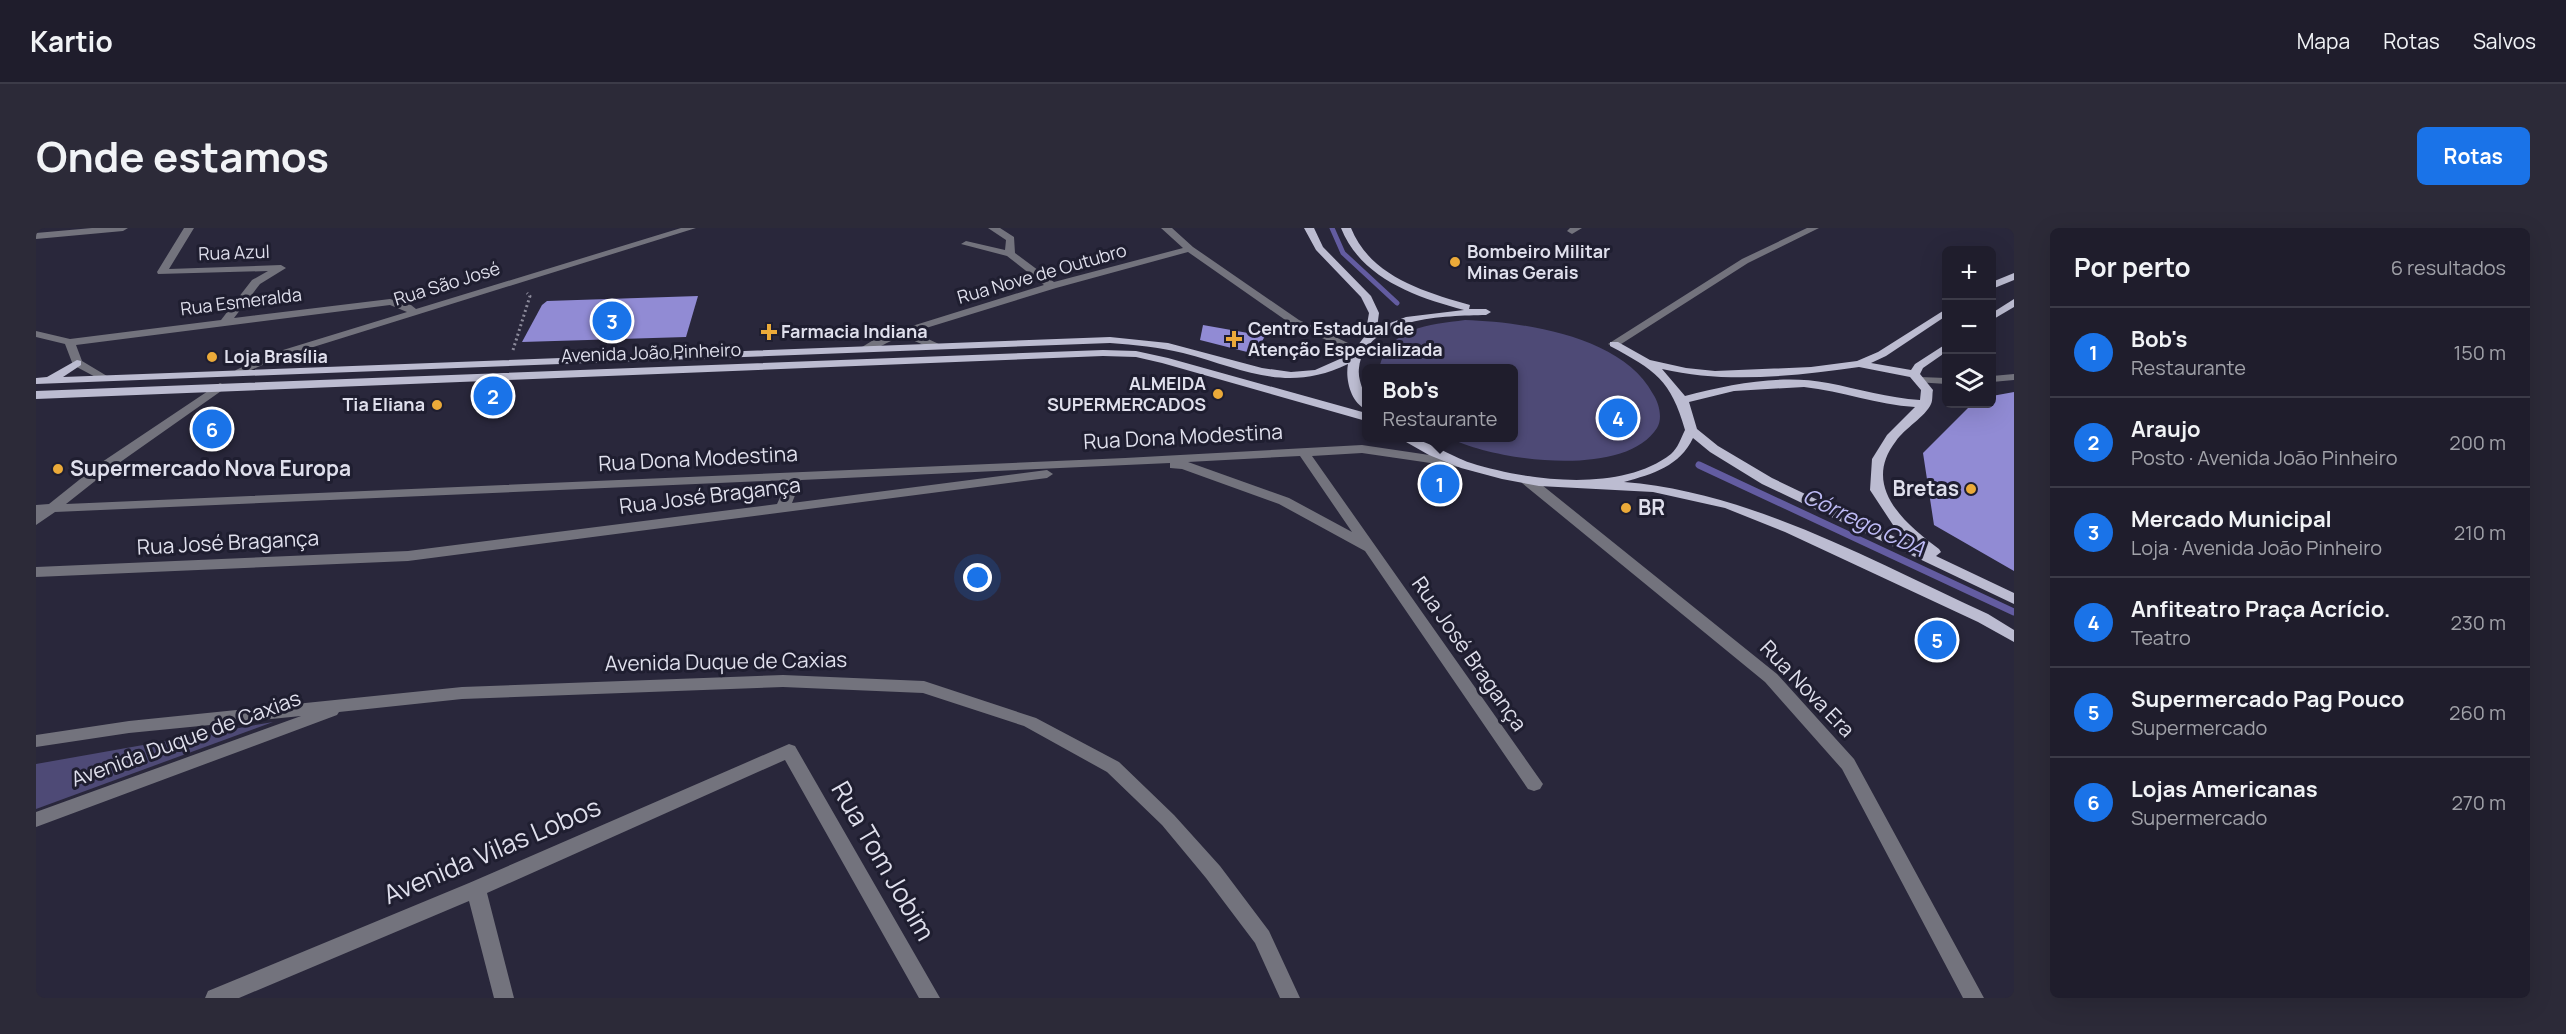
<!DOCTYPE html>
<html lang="pt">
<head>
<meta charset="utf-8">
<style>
	:root { --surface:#1f1d2c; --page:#2c2a38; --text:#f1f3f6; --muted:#a1a2a9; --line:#3c3b48; --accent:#1a73e8 }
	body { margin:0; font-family:Manrope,sans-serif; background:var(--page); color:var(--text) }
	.controls { position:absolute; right:18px; top:18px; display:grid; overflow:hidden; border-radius:9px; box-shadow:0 6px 24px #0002 }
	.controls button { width:54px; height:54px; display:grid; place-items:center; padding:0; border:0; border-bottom:2px solid var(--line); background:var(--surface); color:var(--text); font:30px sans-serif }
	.you { position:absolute; left:942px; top:350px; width:21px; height:21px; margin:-15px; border:4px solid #fff; border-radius:50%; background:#1a73e8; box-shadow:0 0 0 9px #1a73e833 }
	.badge { display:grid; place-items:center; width:39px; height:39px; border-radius:50%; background:var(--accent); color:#fff; font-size:20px; font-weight:700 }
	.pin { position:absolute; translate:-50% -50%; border:3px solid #fff; box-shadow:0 2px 6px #0006 }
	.popup { position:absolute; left:1326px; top:136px; width:156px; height:78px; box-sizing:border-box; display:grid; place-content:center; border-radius:9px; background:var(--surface); filter:drop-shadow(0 2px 4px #0005); font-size:20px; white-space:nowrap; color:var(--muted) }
	.popup b { font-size:22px; color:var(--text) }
	.popup::after { content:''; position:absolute; left:50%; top:100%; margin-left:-12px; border:12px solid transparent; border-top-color:var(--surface) }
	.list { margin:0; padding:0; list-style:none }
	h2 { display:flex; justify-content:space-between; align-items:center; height:78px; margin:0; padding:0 24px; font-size:26px }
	h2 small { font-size:20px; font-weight:400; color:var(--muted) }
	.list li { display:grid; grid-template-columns:39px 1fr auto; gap:18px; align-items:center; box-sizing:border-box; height:90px; padding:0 24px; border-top:2px solid var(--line) }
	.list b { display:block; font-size:22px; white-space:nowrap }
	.list p { margin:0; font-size:20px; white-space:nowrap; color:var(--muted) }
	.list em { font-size:20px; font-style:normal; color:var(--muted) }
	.icon { flex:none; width:33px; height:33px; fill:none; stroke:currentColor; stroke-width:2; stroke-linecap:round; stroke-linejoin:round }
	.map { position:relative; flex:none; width:1978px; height:770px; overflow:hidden; border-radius:9px }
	header { display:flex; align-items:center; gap:36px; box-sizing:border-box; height:84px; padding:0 30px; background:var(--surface); border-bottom:2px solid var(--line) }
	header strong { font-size:28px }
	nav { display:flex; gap:33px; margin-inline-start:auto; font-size:21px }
	.intro { display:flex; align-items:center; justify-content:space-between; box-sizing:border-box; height:144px; padding:0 36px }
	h1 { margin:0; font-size:42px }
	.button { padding:15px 27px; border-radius:9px; background:var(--accent); color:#fff; font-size:21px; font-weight:700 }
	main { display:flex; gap:36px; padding:0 36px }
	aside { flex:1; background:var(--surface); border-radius:9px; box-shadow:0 6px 24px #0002 }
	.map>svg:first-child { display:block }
</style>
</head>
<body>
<header>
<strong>Kartio</strong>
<nav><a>Mapa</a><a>Rotas</a><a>Salvos</a></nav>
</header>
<div class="intro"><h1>Onde estamos</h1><a class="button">Rotas</a></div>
<main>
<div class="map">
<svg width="1978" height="770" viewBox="0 0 1978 770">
	<rect width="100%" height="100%" fill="#29273b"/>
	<g fill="#4e4a76">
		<path d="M 1429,92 C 1488,94 1586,108 1617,166 C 1623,175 1627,190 1621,200 C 1589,251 1459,233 1414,210 L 1478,210 L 1478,140 L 1343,140 C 1354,99 1392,97 1429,92 Z"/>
		<polygon points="237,494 0,581 0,536"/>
	</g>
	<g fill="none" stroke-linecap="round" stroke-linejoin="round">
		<polyline stroke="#635ca1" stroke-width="5" points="1296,0 1307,25 1361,75"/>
		<polyline stroke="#635ca1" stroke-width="7" points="1663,237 1978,384"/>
	</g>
	<g fill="#918bd4">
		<polygon points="662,68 650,109 486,114 506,77 511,73"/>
		<polygon points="1167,97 1229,108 1219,126 1164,112"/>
		<polygon points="1978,164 1978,343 1898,297 1887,225 1936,176 1956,176 1956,168"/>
	</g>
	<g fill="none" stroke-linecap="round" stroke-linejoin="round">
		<polyline stroke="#8c8b9b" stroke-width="3" stroke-dasharray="2 3" stroke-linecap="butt" points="477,122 494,68 491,65"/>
		<g fill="#73737d" fill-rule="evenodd">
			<polygon points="56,0 92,0 87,3 0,11 0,5"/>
			<polygon points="148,0 158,0 133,41 245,37 250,40 224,56 198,90 354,71 375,77 380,81 645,0 660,0 242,130 204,147 198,144 200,142 234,126 371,84 354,77 40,117 46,133 71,148 73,150 67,153 37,137 29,116 0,109 0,103 34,111 185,92 216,52 232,43 122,46 121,44"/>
			<path d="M 952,0 L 964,0 L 978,9 L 979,25 L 1018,54 L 1147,20 L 1125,0 L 1136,0 L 1157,19 L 1263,92 L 1327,122 L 1321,125 L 1317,124 L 1255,96 L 1152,24 L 1020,60 L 877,104 L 905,117 L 905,121 L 897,121 L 867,108 C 856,111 836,125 826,123 L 826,119 L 844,108 L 1008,57 L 971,28 L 925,16 L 930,13 L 969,22 L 970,12 Z"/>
			<polygon points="1534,0 1546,0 1536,6 1531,3"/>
			<polygon points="1771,0 1783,0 1712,35 1582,118 1578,119 1572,116 1706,31"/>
			<polygon points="1978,146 1978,152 1956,154 1956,148"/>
			<polygon points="1884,149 1910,150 1910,156 1880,154 1878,152"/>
			<path d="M 184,155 L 188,157 L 188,161 L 73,242 L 30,276 L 1089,230 L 1326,217 L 1427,232 L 1428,235 L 1427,238 L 1422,239 L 1326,225 L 1276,228 L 1507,556 L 1504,561 L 1498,563 L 1492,561 L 1329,323 L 1243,276 L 1146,241 L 1134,240 L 1134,235 L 765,252 L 756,275 L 1011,242 L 1017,246 L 1011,250 L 372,333 L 0,349 L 0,339 L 372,323 L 741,276 L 752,252 L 19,284 L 0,297 L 0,277 L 13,276 L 63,236 ZM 1264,228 L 1316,304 L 1253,270 L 1152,234 Z"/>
			<polygon points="1491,248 1496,249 1741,446 1818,531 1948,770 1927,770 1806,541 1729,454 1486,255 1484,252 1486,249"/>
			<polygon points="747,447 888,453 1000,490 1083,534 1138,587 1184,638 1233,703 1264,770 1244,770 1219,715 1170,650 1126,597 1071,544 988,498 887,465 747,459 426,471 303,484 301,487 0,599 0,584 265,488 93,505 0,519 0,507 93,493 426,459"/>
			<polygon points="753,516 759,518 904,770 883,770 749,532 451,665 478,770 458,770 433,673 203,770 169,770 172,763 433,655"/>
		</g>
		<g fill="#bcbcd1" fill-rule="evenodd">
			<path d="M 1268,0 L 1278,0 L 1287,19 L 1335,68 L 1343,85 L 1341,100 L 1370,89 L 1428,82 C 1379,69 1325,50 1305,0 L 1315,0 C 1334,48 1388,64 1434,77 L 1433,81 L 1450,81 L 1455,84 L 1450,87 C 1410,88 1330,88 1323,140 C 1321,155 1332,167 1330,181 C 1315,175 1309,151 1312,136 C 1250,166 1208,141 1147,125 C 1123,119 1099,117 1074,115 L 0,156 L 0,150 L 11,149 L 41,132 L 45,133 L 45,137 L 27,149 L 1074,109 L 1132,115 L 1226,140 L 1255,144 L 1279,142 L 1315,126 L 1329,108 L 1333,85 L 1325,69 L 1280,22 Z"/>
			<polygon points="1978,45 1978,52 1956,61 1956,54"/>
			<polygon points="1978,71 1978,79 1956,92 1956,85"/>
			<path d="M 1910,81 L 1910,88 L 1850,128 L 1835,135 L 1875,142 L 1879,136 L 1910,116 L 1910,124 L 1887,140 L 1884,146 L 1897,162 C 1896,166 1897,172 1895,176 C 1890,188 1868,201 1860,213 C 1825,258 1868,295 1903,321 L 1905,324 L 1900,328 L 1978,365 L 1978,376 L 1726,256 L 1674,224 L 1657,210 C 1644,238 1617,246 1588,254 C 1715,264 1838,334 1952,386 L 1978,402 L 1978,414 L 1942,394 L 1749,304 L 1689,280 L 1617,264 L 1503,258 L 1466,251 L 1425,240 L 1393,227 L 1363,210 C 1385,207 1413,228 1435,235 C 1492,253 1585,265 1635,226 C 1642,220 1645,210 1649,202 C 1635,152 1619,142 1574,118 L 1574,114 L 1582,114 L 1614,132 L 1650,140 L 1679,143 L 1775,139 L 1821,133 L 1842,124 ZM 1823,139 L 1874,149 L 1885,162 L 1884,172 C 1852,170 1823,161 1792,155 C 1745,146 1695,156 1649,168 L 1626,141 C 1690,156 1758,148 1823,139 ZM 1768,159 C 1806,163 1841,177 1879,179 L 1851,207 L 1836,231 L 1834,262 L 1861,303 L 1884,321 L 1736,250 L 1682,218 L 1661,201 L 1653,174 L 1698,163 Z"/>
			<polygon points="1067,122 1100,123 1132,130 1330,185 1330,193 1126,135 1100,129 1067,128 0,171 0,163"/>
		</g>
	</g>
	<g fill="#ebaa39" stroke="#1f1e30" stroke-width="2">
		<circle cx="1419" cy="34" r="6"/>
		<path d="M730 95h6v6h6v6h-6v6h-6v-6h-6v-6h6z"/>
		<path d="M1195 102h6v6h6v6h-6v6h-6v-6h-6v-6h6z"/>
		<circle cx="176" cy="129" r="6"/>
		<circle cx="1182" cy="166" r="6"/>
		<circle cx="401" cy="177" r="6"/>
		<circle cx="22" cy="241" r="6"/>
		<circle cx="1935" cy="261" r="6"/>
		<circle cx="1590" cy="280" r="6"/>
	</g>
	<g text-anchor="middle" stroke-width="6" stroke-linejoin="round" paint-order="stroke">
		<g font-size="18" font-weight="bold" fill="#dfdfec" stroke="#1f1e30" text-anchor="start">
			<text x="1431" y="30">Bombeiro Militar<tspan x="1431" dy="21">Minas Gerais</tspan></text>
			<text x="1212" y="107">Centro Estadual de<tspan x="1212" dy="21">Atenção Especializada</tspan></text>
			<text x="745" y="110">Farmacia Indiana</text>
			<text x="188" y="135">Loja Brasília</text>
			<text x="1170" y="162" text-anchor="end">ALMEIDA<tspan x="1170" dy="21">SUPERMERCADOS</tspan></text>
			<text x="389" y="183" text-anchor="end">Tia Eliana</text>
		</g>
		<g font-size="18" fill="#dfdfec" stroke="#1f1e30">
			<text transform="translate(198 25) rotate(-2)" y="6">Rua Azul</text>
			<text transform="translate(1006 46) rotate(-16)" y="6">Rua Nove de Outubro</text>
			<text transform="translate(411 56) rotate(-17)" y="6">Rua São José</text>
			<text transform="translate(205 74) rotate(-7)" y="6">Rua Esmeralda</text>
			<text transform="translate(615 125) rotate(-2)" y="6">Avenida João Pinheiro</text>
		</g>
		<g font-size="21" fill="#dfdfec" stroke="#1f1e30">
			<text transform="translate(1147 209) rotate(-3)" y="7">Rua Dona Modestina</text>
			<text transform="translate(662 231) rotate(-3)" y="7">Rua Dona Modestina</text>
			<text transform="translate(674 268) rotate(-7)" y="7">Rua José Bragança</text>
			<text transform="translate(192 315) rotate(-3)" y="7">Rua José Bragança</text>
			<text transform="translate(1433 426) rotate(55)" y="7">Rua José Bragança</text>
			<text transform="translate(690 434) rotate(-1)" y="7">Avenida Duque de Caxias</text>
			<text transform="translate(1771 461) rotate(46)" y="7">Rua Nova Era</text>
			<text transform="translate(150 511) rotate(-20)" y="7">Avenida Duque de Caxias</text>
		</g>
		<g font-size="21" font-weight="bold" fill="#dfdfec" stroke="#1f1e30" text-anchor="start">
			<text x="34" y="248">Supermercado Nova Europa</text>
			<text x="1923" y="268" text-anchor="end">Bretas</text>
			<text x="1602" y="287">BR</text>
		</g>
		<g font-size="22" font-style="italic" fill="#bdbaf5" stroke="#1f1e30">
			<text transform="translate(1828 294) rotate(25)" y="8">Córrego CDA</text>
		</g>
		<g font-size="26" fill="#dfdfec" stroke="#1f1e30">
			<text transform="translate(456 623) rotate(-23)" y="9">Avenida Vilas Lobos</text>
			<text transform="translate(847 633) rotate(60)" y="9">Rua Tom Jobim</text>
		</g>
	</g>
</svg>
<div class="controls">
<button>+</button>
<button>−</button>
<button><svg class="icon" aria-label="layers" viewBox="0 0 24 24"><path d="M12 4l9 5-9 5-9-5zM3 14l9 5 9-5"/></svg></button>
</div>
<div class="you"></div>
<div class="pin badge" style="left:1404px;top:256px">1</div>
<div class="popup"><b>Bob's</b>Restaurante</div>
<div class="pin badge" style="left:457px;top:168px">2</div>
<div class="pin badge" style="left:576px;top:93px">3</div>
<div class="pin badge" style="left:1582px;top:190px">4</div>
<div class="pin badge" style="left:1901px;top:412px">5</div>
<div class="pin badge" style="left:176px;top:201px">6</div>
</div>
<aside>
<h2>Por perto<small>6 resultados</small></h2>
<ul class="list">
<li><span class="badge">1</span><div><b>Bob's</b><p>Restaurante</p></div><em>150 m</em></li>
<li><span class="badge">2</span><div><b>Araujo</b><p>Posto · Avenida João Pinheiro</p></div><em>200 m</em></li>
<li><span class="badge">3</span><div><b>Mercado Municipal</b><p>Loja · Avenida João Pinheiro</p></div><em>210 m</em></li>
<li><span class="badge">4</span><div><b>Anfiteatro Praça Acrício.</b><p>Teatro</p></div><em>230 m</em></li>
<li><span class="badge">5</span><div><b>Supermercado Pag Pouco</b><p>Supermercado</p></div><em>260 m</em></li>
<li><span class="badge">6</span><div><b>Lojas Americanas</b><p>Supermercado</p></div><em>270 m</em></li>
</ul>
</aside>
</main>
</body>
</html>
